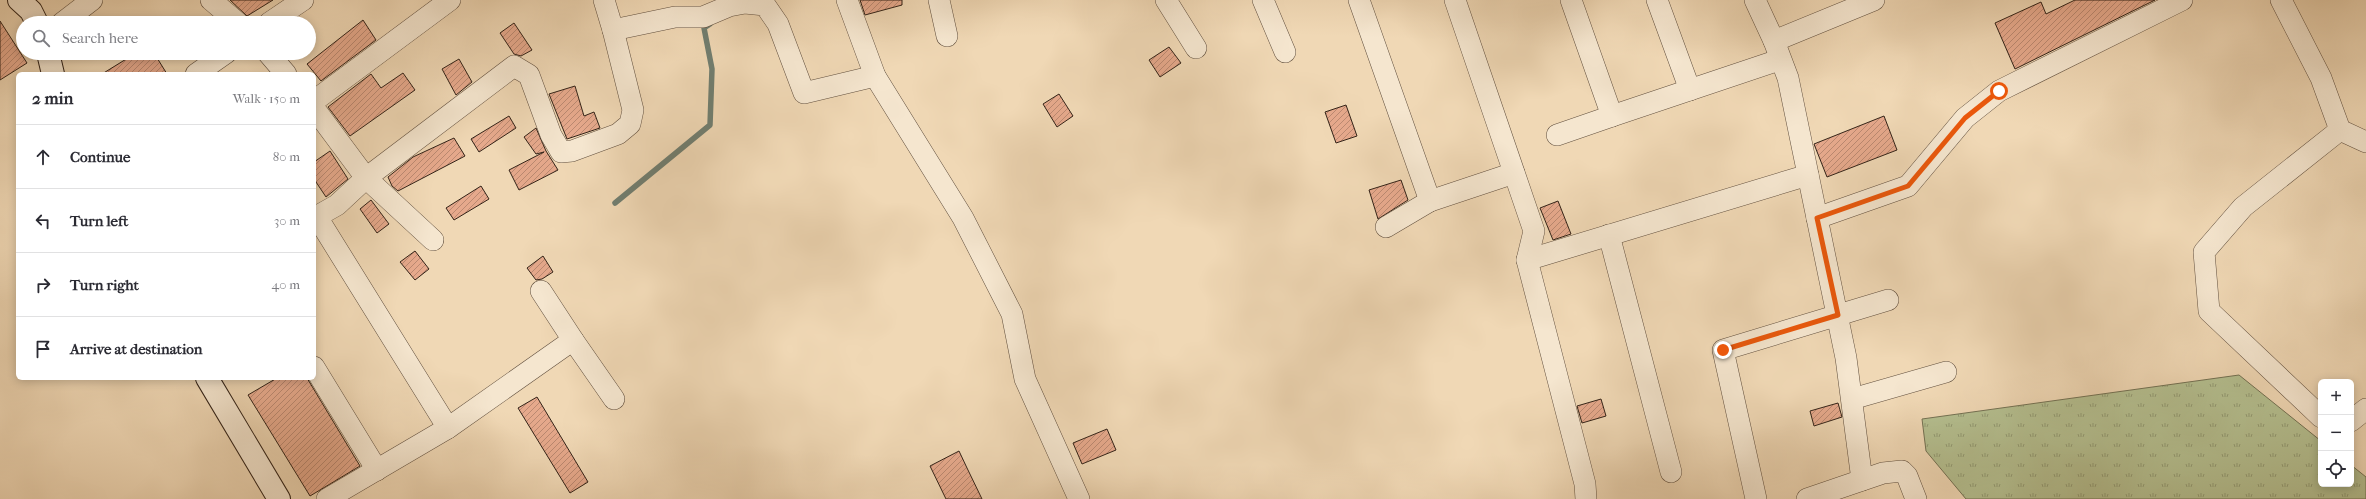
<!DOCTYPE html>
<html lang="en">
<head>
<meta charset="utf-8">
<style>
	:root { --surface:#fff; --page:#f7f7f7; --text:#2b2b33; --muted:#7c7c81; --line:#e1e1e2 }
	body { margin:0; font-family:"IM FELL French Canon",serif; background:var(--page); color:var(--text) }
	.controls { position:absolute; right:12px; bottom:12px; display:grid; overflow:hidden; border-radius:6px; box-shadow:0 2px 10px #0003 }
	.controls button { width:36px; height:36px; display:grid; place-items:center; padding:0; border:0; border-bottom:1px solid var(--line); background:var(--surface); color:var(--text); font:20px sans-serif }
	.stop { position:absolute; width:12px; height:12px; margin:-9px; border:3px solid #ea580c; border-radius:50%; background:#fff }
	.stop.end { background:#ea580c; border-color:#fff; box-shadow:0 1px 4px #0008 }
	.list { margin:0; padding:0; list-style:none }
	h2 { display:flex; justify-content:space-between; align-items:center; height:52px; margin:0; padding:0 16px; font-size:17px }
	h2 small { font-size:13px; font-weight:400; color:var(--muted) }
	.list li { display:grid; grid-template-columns:26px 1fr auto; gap:12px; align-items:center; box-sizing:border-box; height:64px; padding:0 16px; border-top:1px solid var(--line) }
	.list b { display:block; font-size:15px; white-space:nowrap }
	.list em { font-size:13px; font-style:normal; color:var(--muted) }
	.icon { flex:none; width:22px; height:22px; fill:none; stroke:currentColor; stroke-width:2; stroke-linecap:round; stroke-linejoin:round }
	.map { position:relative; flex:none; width:2366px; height:499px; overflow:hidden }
	.search { position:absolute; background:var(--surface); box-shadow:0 2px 10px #0003; left:16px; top:16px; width:300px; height:44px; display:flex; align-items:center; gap:10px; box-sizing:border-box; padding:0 14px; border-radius:22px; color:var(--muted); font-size:15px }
	.panel { position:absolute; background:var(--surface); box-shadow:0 2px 10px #0003; left:16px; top:72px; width:300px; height:308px; border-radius:6px }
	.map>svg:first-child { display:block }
</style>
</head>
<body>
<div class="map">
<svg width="2366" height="499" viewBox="0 0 2366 499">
	<defs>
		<pattern id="grass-tufts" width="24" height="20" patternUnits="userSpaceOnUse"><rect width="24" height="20" fill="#b5c091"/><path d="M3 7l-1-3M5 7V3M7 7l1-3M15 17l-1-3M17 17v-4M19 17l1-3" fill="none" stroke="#949c75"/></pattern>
		<pattern id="building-hatch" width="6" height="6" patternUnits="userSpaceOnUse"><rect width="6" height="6" fill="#e6a98c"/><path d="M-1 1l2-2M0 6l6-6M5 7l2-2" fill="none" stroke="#bb8971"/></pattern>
	</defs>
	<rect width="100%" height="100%" fill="#f0d8b5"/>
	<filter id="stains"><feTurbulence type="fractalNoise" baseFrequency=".005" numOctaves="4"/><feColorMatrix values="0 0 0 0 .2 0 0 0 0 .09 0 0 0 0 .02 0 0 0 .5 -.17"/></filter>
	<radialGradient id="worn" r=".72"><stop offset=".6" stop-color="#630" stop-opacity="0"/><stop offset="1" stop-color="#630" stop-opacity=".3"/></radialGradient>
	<polygon fill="url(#grass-tufts)" stroke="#747254" points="2239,375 2321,441 2321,484 2351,484 2351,465 2366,477 2366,499 1966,499 1926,451 1922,419"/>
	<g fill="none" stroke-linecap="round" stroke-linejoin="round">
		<polyline stroke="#717e70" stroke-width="5.5" points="615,203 710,125 712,69 704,28 710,24"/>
	</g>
	<g fill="url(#building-hatch)" stroke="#332318">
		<polygon points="230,0 273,0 247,16"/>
		<polygon points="860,0 902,0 902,5 865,15"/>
		<polygon points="2075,0 2155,0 2015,69 1995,23 2041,2 2046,14"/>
		<polygon points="363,20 376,40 321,81 307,64"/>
		<polygon points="0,21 27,63 0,80"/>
		<polygon points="514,23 532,50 521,56 514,54 500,33"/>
		<polygon points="1169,47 1181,63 1160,77 1149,60"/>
		<polygon points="136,53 154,53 167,74 102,74"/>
		<polygon points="459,59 472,82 456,95 442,69"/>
		<polygon points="403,73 415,90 350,136 328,107 371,74 381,88"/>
		<polygon points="575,86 584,116 594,112 600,128 567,139 549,94"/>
		<polygon points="1059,94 1073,116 1057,127 1043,104"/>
		<polygon points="1346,105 1357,136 1336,143 1325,112"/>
		<polygon points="509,116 516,128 479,152 471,139"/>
		<polygon points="1884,116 1897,150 1827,177 1814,144"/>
		<polygon points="536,128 546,151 558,170 519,190 509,170 544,152 536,154 524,137"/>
		<polygon points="454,138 465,156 398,191 392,186 388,177 413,157"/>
		<polygon points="330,151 348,179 326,197 314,179 314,162"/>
		<polygon points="1401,180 1408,200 1378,219 1369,190"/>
		<polygon points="481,186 489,199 454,220 446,208"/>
		<polygon points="371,200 389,224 377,233 360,209"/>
		<polygon points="1558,201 1571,234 1553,240 1540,208"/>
		<polygon points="415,251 429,269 415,280 400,262"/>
		<polygon points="543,256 553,272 542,279 536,280 527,268"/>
		<polygon points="277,378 307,378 360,466 310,496 248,395"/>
		<polygon points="537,397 588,482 570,493 518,408"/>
		<polygon points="1601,399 1606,416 1582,423 1577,406"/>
		<polygon points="1838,403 1842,417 1814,426 1810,411"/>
		<polygon points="1107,429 1116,450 1082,464 1073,443"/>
		<polygon points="959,451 967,468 982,499 946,499 930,466"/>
	</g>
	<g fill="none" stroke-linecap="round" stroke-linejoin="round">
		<g stroke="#62503f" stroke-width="22">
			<g id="minor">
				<polyline points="211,0 238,23"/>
				<polyline points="604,0 613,30 675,17 703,17 729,6 745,3 765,5 778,24 804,93 875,76"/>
				<polyline points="847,0 875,76 963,218 1012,314 1025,379 1079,499"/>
				<polyline points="939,0 947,36"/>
				<polyline points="1166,0 1196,48"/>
				<polyline points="1263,0 1285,52"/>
				<polyline points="1359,0 1430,201 1514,173"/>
				<polyline points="1455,0 1534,231 1527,260 1585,484 1586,499"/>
				<polyline points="1571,0 1612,116 1779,60"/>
				<polyline points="1657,0 1690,90"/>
				<polyline points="1755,0 1774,41 1788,78 1846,358 1862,480"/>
				<polyline points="2281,0 2321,78 2340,130 2366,142"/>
				<polyline points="62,23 92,0"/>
				<polyline points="269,23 303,0"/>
				<polyline points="1774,41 1874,0"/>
				<polyline points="268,53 286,74"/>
				<polyline points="196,74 226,53"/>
				<polyline points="314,101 450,0"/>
				<polyline points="314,108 366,178 433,240"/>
				<polyline points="1557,135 1612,116"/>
				<polyline points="317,217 448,428"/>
				<polyline points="314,218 337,205 366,178 514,66 529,75 551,135 561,152 572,151 618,134 630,124 633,110 613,30"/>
				<polyline points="1817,218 1908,186 1965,118 1999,91 2182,0"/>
				<polyline points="1386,227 1430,201"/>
				<polyline points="1609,235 1671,472"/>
				<polyline points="1527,260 1808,175"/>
				<polyline points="573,340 614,399"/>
				<polyline points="314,367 377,470"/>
				<polyline points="1852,399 1946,372"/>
				<polyline points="2321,417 2209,311 2204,252 2243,207 2340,130"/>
				<polyline points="2351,421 2366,409"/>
				<polyline points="327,499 448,428 573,340 541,291"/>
				<polyline points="1756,499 1723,350 1888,300"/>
				<polyline points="1807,499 1883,473 1902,471 1907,476 1916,499"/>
			</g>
		</g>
		<g stroke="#332318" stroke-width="24">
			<g id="secondary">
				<polyline points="19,0 31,11 37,23"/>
				<polyline points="48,53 53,74"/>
				<polyline points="207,378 279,499"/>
			</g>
		</g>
		<use href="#minor" stroke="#f5e6cf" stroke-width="21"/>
		<use href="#secondary" stroke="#f5e6cf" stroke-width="22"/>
	</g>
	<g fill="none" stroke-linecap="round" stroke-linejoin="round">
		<polyline stroke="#ea580c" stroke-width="5" points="1723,350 1838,315 1817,218 1908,186 1965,118 1999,91"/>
	</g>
	<rect width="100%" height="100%" filter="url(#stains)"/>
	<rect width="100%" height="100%" fill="url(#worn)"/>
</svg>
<div class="controls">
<button>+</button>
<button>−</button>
<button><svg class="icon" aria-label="locate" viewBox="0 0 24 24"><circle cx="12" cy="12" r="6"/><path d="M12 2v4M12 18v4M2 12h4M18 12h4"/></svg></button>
</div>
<div class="stop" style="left:1999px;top:91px"></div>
<div class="stop end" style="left:1723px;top:350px"></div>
<div class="search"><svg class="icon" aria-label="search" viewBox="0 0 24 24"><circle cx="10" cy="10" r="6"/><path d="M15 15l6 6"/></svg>Search here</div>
<section class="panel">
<h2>2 min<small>Walk · 150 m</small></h2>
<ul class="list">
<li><svg class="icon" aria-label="ahead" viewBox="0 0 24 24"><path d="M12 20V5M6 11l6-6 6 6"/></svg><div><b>Continue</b></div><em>80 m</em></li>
<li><svg class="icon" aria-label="left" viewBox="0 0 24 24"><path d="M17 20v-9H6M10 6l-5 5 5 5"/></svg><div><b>Turn left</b></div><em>30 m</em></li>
<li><svg class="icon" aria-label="right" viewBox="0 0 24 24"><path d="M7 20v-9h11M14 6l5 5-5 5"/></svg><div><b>Turn right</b></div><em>40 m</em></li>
<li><svg class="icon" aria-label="arrive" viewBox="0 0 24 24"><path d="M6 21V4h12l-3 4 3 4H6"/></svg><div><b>Arrive at destination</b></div></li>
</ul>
</section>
</div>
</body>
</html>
